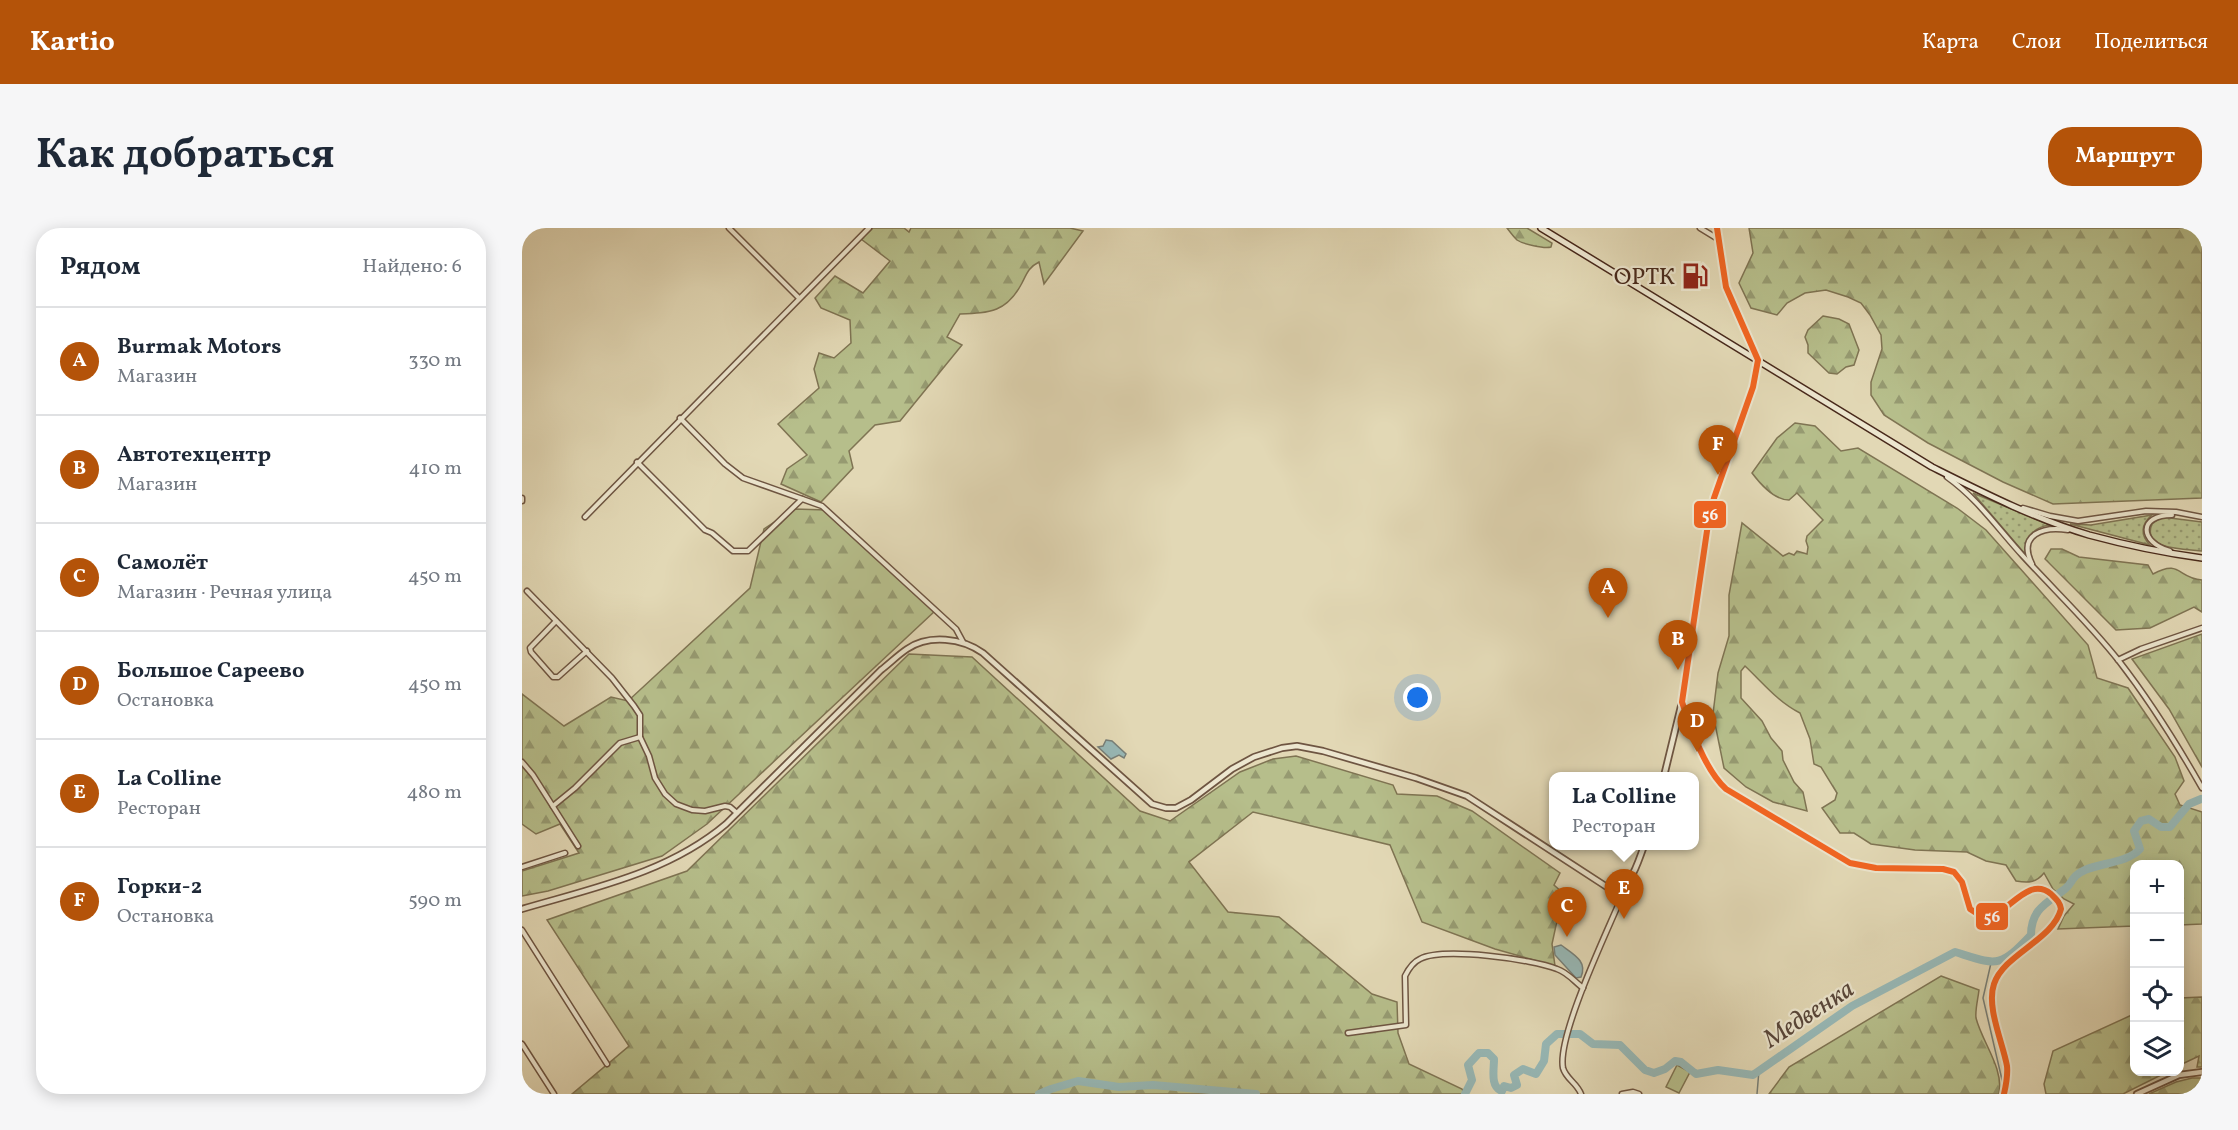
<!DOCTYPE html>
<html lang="ru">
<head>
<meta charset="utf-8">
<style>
	:root { --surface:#fff; --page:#f6f6f7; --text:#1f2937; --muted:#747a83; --line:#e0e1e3; --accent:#b45309 }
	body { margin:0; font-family:Vollkorn,serif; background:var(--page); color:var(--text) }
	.controls { position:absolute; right:18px; bottom:18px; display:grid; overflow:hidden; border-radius:12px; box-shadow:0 3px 15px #0003 }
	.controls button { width:54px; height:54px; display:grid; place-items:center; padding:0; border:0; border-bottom:2px solid var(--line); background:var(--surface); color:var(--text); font:30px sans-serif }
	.you { position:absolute; left:896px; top:470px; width:21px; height:21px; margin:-15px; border:4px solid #fff; border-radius:50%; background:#1a73e8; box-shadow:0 0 0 9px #1a73e833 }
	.badge { display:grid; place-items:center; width:39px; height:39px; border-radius:50%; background:var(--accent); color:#fff; font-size:20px; font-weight:700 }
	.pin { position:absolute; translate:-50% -50px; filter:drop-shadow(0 2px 3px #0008) }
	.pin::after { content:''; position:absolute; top:32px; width:21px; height:18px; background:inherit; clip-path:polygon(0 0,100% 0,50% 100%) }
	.popup { position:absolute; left:1027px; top:544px; width:150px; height:78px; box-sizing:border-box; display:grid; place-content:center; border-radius:12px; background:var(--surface); filter:drop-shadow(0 2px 4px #0005); font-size:20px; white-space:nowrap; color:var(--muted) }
	.popup b { font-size:22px; color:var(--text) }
	.popup::after { content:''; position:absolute; left:50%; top:100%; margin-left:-12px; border:12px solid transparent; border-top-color:var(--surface) }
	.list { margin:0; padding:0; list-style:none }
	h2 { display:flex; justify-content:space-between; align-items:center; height:78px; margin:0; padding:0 24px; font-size:26px }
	h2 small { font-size:20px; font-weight:400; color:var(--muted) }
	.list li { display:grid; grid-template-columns:39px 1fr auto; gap:18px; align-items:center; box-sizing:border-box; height:108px; padding:0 24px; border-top:2px solid var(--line) }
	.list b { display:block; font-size:22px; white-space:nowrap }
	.list p { margin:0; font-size:20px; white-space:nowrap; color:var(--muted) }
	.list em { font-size:20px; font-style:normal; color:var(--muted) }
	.icon { flex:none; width:33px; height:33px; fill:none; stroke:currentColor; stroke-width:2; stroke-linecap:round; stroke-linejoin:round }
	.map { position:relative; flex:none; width:1680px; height:866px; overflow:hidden; border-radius:24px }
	header { display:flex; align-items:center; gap:36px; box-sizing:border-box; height:84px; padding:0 30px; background:var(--accent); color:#fff }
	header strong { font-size:28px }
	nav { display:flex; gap:33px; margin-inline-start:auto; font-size:21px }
	.intro { display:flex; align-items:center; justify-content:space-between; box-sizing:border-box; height:144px; padding:0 36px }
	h1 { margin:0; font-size:42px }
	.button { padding:15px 27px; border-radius:24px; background:var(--accent); color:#fff; font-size:21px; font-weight:700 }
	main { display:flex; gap:36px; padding:0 36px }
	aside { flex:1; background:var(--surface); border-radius:24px; box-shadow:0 3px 15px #0003 }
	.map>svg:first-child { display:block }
</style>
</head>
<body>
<header>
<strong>Kartio</strong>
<nav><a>Карта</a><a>Слои</a><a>Поделиться</a></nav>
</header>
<div class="intro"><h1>Как добраться</h1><a class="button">Маршрут</a></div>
<main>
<aside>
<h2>Рядом<small>Найдено: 6</small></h2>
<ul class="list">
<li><span class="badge">A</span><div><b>Burmak Motors</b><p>Магазин</p></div><em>330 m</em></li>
<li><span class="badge">B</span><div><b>Автотехцентр</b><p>Магазин</p></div><em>410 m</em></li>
<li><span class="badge">C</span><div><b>Самолёт</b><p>Магазин · Речная улица</p></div><em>450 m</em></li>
<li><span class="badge">D</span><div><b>Большое Сареево</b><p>Остановка</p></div><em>450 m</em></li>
<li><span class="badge">E</span><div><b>La Colline</b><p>Ресторан</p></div><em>480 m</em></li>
<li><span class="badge">F</span><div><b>Горки-2</b><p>Остановка</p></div><em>590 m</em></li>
</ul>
</aside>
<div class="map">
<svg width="1680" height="866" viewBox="0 0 1680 866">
	<defs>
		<pattern id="grass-dots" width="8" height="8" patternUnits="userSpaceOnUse" patternTransform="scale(1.5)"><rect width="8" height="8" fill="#b6be8b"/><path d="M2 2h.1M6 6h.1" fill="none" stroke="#969a71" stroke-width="1.8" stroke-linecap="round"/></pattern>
		<pattern id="forest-firs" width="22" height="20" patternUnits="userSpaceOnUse" patternTransform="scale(1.5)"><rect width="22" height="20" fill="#b6be8b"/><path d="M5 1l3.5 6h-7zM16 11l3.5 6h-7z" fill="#969a71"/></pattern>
	</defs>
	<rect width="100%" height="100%" fill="#e2d8b5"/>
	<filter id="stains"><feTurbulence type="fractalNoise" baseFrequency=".00333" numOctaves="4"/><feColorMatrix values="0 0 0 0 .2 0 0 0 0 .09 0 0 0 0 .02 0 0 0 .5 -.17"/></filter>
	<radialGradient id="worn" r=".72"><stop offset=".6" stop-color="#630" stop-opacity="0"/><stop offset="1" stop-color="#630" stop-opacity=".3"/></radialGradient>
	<g fill="url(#grass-dots)" stroke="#7f7453" stroke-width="1.5">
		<path d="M 1451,265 L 1528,297 C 1511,299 1503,310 1503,326 Z"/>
		<path d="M 1630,287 C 1619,296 1618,307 1628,317 L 1548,296 L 1569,297 Z"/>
		<path d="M 1640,289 L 1680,294 L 1680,323 C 1664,321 1619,322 1630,296 Z"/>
	</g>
	<g fill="url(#forest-firs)" stroke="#7f7453" stroke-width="1.5">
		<path d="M 351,0 L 382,0 L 387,4 L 389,0 L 548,0 L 561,3 L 522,56 L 517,34 C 507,39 505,45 500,55 C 485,84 468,85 438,86 L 425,109 L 440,117 L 378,193 L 353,197 L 327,223 L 331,240 L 299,274 L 259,256 L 265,241 L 285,227 L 256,196 L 297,160 L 292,141 L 297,125 L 312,130 L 329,115 L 328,92 L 299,80 L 293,70 L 313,48 L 341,65 L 368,33 L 339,11 Z"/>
		<path d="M 985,0 L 1005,0 L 1030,15 L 1029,19 C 1022,21 1001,16 995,12 C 992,9 988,4 985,0 Z"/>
		<polygon points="1227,0 1680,0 1680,270 1531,276 1481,254 1406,215 1362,187 1349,167 1349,154 1360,121 1359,107 1348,87 1339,75 1326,69 1304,62 1283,65 1265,75 1255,87 1229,80 1217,55 1231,25"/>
		<polygon points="1301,88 1317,91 1327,96 1337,122 1332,137 1324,139 1315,146 1307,145 1286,125 1286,117 1283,109 1286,102"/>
		<path d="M 1273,195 L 1293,198 L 1319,223 L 1336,220 L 1435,280 L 1464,302 L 1566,417 L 1575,450 L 1606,460 L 1653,529 L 1662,553 L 1653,566 L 1658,577 L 1680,584 L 1680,696 L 1658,697 L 1658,636 L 1612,636 L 1612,698 L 1536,701 L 1542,688 L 1552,676 L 1542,671 L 1531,661 L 1522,645 C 1514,655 1506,655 1494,653 L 1484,637 L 1464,633 L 1445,624 L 1393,622 L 1349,616 L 1332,605 L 1318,605 L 1300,580 L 1313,572 L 1315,565 L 1299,539 L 1292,536 L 1288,511 L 1278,485 C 1256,474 1241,455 1223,438 L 1219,443 L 1219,470 L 1240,493 L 1249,510 L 1260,523 L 1261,532 L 1272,554 L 1281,564 L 1285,583 L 1251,574 L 1224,559 L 1202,540 L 1191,486 L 1196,445 L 1207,408 L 1207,367 L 1220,295 L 1261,328 L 1267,325 L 1272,327 L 1275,323 L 1285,326 L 1286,319 L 1284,313 L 1285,308 L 1301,292 L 1275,265 L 1267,272 C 1252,272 1239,257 1230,245 L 1255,210 Z"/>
		<polygon points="272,281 305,282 414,382 185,596 140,628 26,663 0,668 0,643 57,625 38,596 14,606 0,596 0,466 42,498 89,469 106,473 228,360 242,301"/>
		<path d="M 1529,321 L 1540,321 L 1557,329 L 1626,337 L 1631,346 C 1659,331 1655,350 1680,352 L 1680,384 L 1672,379 L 1628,400 L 1594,402 L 1523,331 Z"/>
		<polygon points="1680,406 1680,539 1647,481 1610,431"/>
		<polygon points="387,426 450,429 618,583 648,593 718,544 751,531 774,528 871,557 875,566 915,568 950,583 1038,645 1032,657 1041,665 1030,716 1033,738 973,721 900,694 868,617 731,584 667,634 706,684 757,689 850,766 875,774 876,805 887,836 940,861 943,866 50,866 107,818 25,692 165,643"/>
		<path d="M 1419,748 L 1457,762 C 1456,771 1453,782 1454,790 C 1460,814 1482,840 1477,866 L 1247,866 L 1267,839 Z"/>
		<polygon points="1680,769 1680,839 1675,839 1677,828 1658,837 1658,770"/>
		<polygon points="1612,786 1612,844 1645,844 1601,866 1524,866 1522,856 1531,823"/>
		<polygon points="1670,850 1680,850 1680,866 1627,866 1654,854"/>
	</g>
	<polygon fill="#b6be8b" stroke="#7f7453" stroke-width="1.5" points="1155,837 1168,844 1157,865 1144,859"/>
	<g fill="#97b8b6" stroke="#777f78" stroke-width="1.5">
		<polygon points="584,512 590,513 604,526 602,530 597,527 589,531 576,519 581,518"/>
		<path d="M 1039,717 C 1051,726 1066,733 1059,749 L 1054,750 L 1033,727 L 1032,719 Z"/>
	</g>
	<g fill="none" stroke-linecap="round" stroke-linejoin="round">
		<g stroke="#777f78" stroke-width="1.5">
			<polyline points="1469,735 1461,770 1481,856"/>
			<polyline points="1235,866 1237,842"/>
		</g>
		<g stroke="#97b8b6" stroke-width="8">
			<polyline points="517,866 529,861 556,853 597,859 631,857 734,866"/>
			<path d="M 943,866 L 950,852 L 946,837 L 957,825 L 966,825 L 972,831 C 972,842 968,859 980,863 L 982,858 L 989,860 L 995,857 L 992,847 L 1001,841 L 1014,846 L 1022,833 L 1024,816 L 1035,806 L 1058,806 L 1071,816 L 1098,817 L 1123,842 L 1132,845 L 1143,841 L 1153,833 L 1159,834 L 1174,846 L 1196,842 L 1231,847 L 1330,778 L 1433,724 C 1475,737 1477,741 1509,707 C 1509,681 1525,675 1543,661 C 1551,655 1549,648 1563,642 C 1579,635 1607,634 1618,621 L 1612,603 L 1619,593 L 1627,591 L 1639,599 L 1648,599 L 1667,576 L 1679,571"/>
		</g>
		<g stroke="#6e5542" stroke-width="7">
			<g id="minor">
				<polyline points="207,0 277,70"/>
				<polyline points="1178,0 1196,11"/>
				<polyline points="158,190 203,236 221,250 300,278 434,401 441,414"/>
				<polyline points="115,234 183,302 190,305 211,323 226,323 280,271"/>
				<path d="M 1425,249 C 1456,271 1476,301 1501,328 C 1533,363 1568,396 1597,433 C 1628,473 1655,516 1680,560"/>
				<polyline points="0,270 0,273"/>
				<polyline points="1501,280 1528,288 1556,293 1624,283 1654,284 1680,289"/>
				<polyline points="63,289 347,0"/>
				<path d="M 1648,323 C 1617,314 1616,287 1650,287"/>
				<path d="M 1510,336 C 1495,306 1522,298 1546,302"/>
				<polyline points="5,363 90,450 112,478 118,487 118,509 127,528 133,550 143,566 154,576 170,582 183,583 203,578 208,579 215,585"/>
				<polyline points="34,393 8,420 9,424 31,449 36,449 65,423"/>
				<polyline points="1596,432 1619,421 1680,400"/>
				<polyline points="0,534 11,547 56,618"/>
				<polyline points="31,578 53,560 98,515 118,509"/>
				<polyline points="0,639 43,625"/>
				<polyline points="0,702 85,836"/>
				<path d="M 826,805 L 884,797 L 883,748 C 886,742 891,734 898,731 C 921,719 1010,731 1035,741 C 1045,744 1053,754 1061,760"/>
				<polyline points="0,816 32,866"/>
				<path d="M 1059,866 C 1055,855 1044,851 1041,840 C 1035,809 1083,708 1097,675 L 1100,660"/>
				<polyline points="1100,866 1111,864 1117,866"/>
			</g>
		</g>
		<g stroke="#6e5542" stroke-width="8">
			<g id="tertiary">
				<polyline points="1195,0 1204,59 1236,132"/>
				<polyline points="1142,548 1160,474"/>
				<path d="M 0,681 C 71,660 146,645 204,596 L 359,442 C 368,435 376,427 385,421 C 407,406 440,410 461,425 L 630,576 L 644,580 L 654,580 L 669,572 L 710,541 L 732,529 L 760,520 L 775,518 L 801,523 L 894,550 L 945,568 L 1088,661 C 1109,664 1116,633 1122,618"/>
				<polyline points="1615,866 1657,847 1680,844"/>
			</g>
		</g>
		<g stroke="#48291b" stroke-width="8">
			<g id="secondary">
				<path d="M 1019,0 L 1410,239 C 1460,264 1513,291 1567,307 C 1604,317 1642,325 1680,330"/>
				<path d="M 1236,132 L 1231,159 L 1192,270 L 1186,296 L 1160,474 C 1169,501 1183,542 1204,561 L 1328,635 L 1354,640 L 1421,641 L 1432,644 L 1440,654 L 1448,681 L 1462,690 C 1484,690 1505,646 1529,666 C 1534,671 1538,674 1539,681 C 1531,712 1482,726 1472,756 C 1464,779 1481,815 1485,838 C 1486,847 1484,857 1482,866"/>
			</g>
		</g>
		<use href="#minor" stroke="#ece6cf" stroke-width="4"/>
		<use href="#tertiary" stroke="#ece6cf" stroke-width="4.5"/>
		<use href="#secondary" stroke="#ece6cf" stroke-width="5"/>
		<g stroke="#ece6cf" stroke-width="10">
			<path id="bus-1" d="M 1195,0 L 1204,59 L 1236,132 L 1231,159 L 1192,270 L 1186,296 L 1160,474 C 1169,501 1183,542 1204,561 L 1328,635 L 1354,640 L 1421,641 L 1432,644 L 1440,654 L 1448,681 L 1462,690 C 1484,690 1505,646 1529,666 C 1534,671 1538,674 1539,681 C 1531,712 1482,726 1472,756 C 1464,779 1481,815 1485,838 C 1486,847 1484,857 1482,866"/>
		</g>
		<use href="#bus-1" stroke="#f26522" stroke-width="6"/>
	</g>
	<defs>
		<g id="fuel-bare" transform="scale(2.07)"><path d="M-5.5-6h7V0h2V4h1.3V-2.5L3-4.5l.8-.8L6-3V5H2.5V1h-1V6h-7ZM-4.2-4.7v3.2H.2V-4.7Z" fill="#8f2418" stroke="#ece6cf" stroke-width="2.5" paint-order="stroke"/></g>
	</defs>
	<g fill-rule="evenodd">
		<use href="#fuel-bare" x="1173" y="48"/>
	</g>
	<g text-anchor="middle" stroke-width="4.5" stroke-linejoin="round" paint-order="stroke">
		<g font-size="24" fill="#48291b" stroke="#ece6cf" text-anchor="end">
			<text x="1153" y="56">ОРТК</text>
		</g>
		<g font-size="26" font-style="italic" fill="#58463a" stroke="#ece6cf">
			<text transform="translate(1286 785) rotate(-33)" y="9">Медвенка</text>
		</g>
	</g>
	<g stroke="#ece6cf" stroke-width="2">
		<rect x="1171" y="272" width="34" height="29" rx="6" fill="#f26522"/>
		<rect x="1453" y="674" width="34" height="29" rx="6" fill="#f26522"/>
	</g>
	<g font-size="16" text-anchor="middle" font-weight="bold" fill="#fff">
		<text x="1188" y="292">56</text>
		<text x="1470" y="694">56</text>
	</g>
	<rect width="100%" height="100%" filter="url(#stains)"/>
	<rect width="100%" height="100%" fill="url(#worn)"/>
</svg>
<div class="controls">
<button>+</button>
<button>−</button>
<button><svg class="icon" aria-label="locate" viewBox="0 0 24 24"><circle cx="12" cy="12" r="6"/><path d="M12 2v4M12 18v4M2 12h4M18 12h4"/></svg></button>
<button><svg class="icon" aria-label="layers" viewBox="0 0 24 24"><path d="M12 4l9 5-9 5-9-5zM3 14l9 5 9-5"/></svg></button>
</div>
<div class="you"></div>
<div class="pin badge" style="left:1086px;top:390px">A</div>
<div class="pin badge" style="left:1156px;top:442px">B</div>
<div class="pin badge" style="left:1045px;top:709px">C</div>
<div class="pin badge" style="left:1175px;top:524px">D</div>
<div class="pin badge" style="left:1102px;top:691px">E</div>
<div class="popup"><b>La Colline</b>Ресторан</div>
<div class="pin badge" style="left:1196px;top:247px">F</div>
</div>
</main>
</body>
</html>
